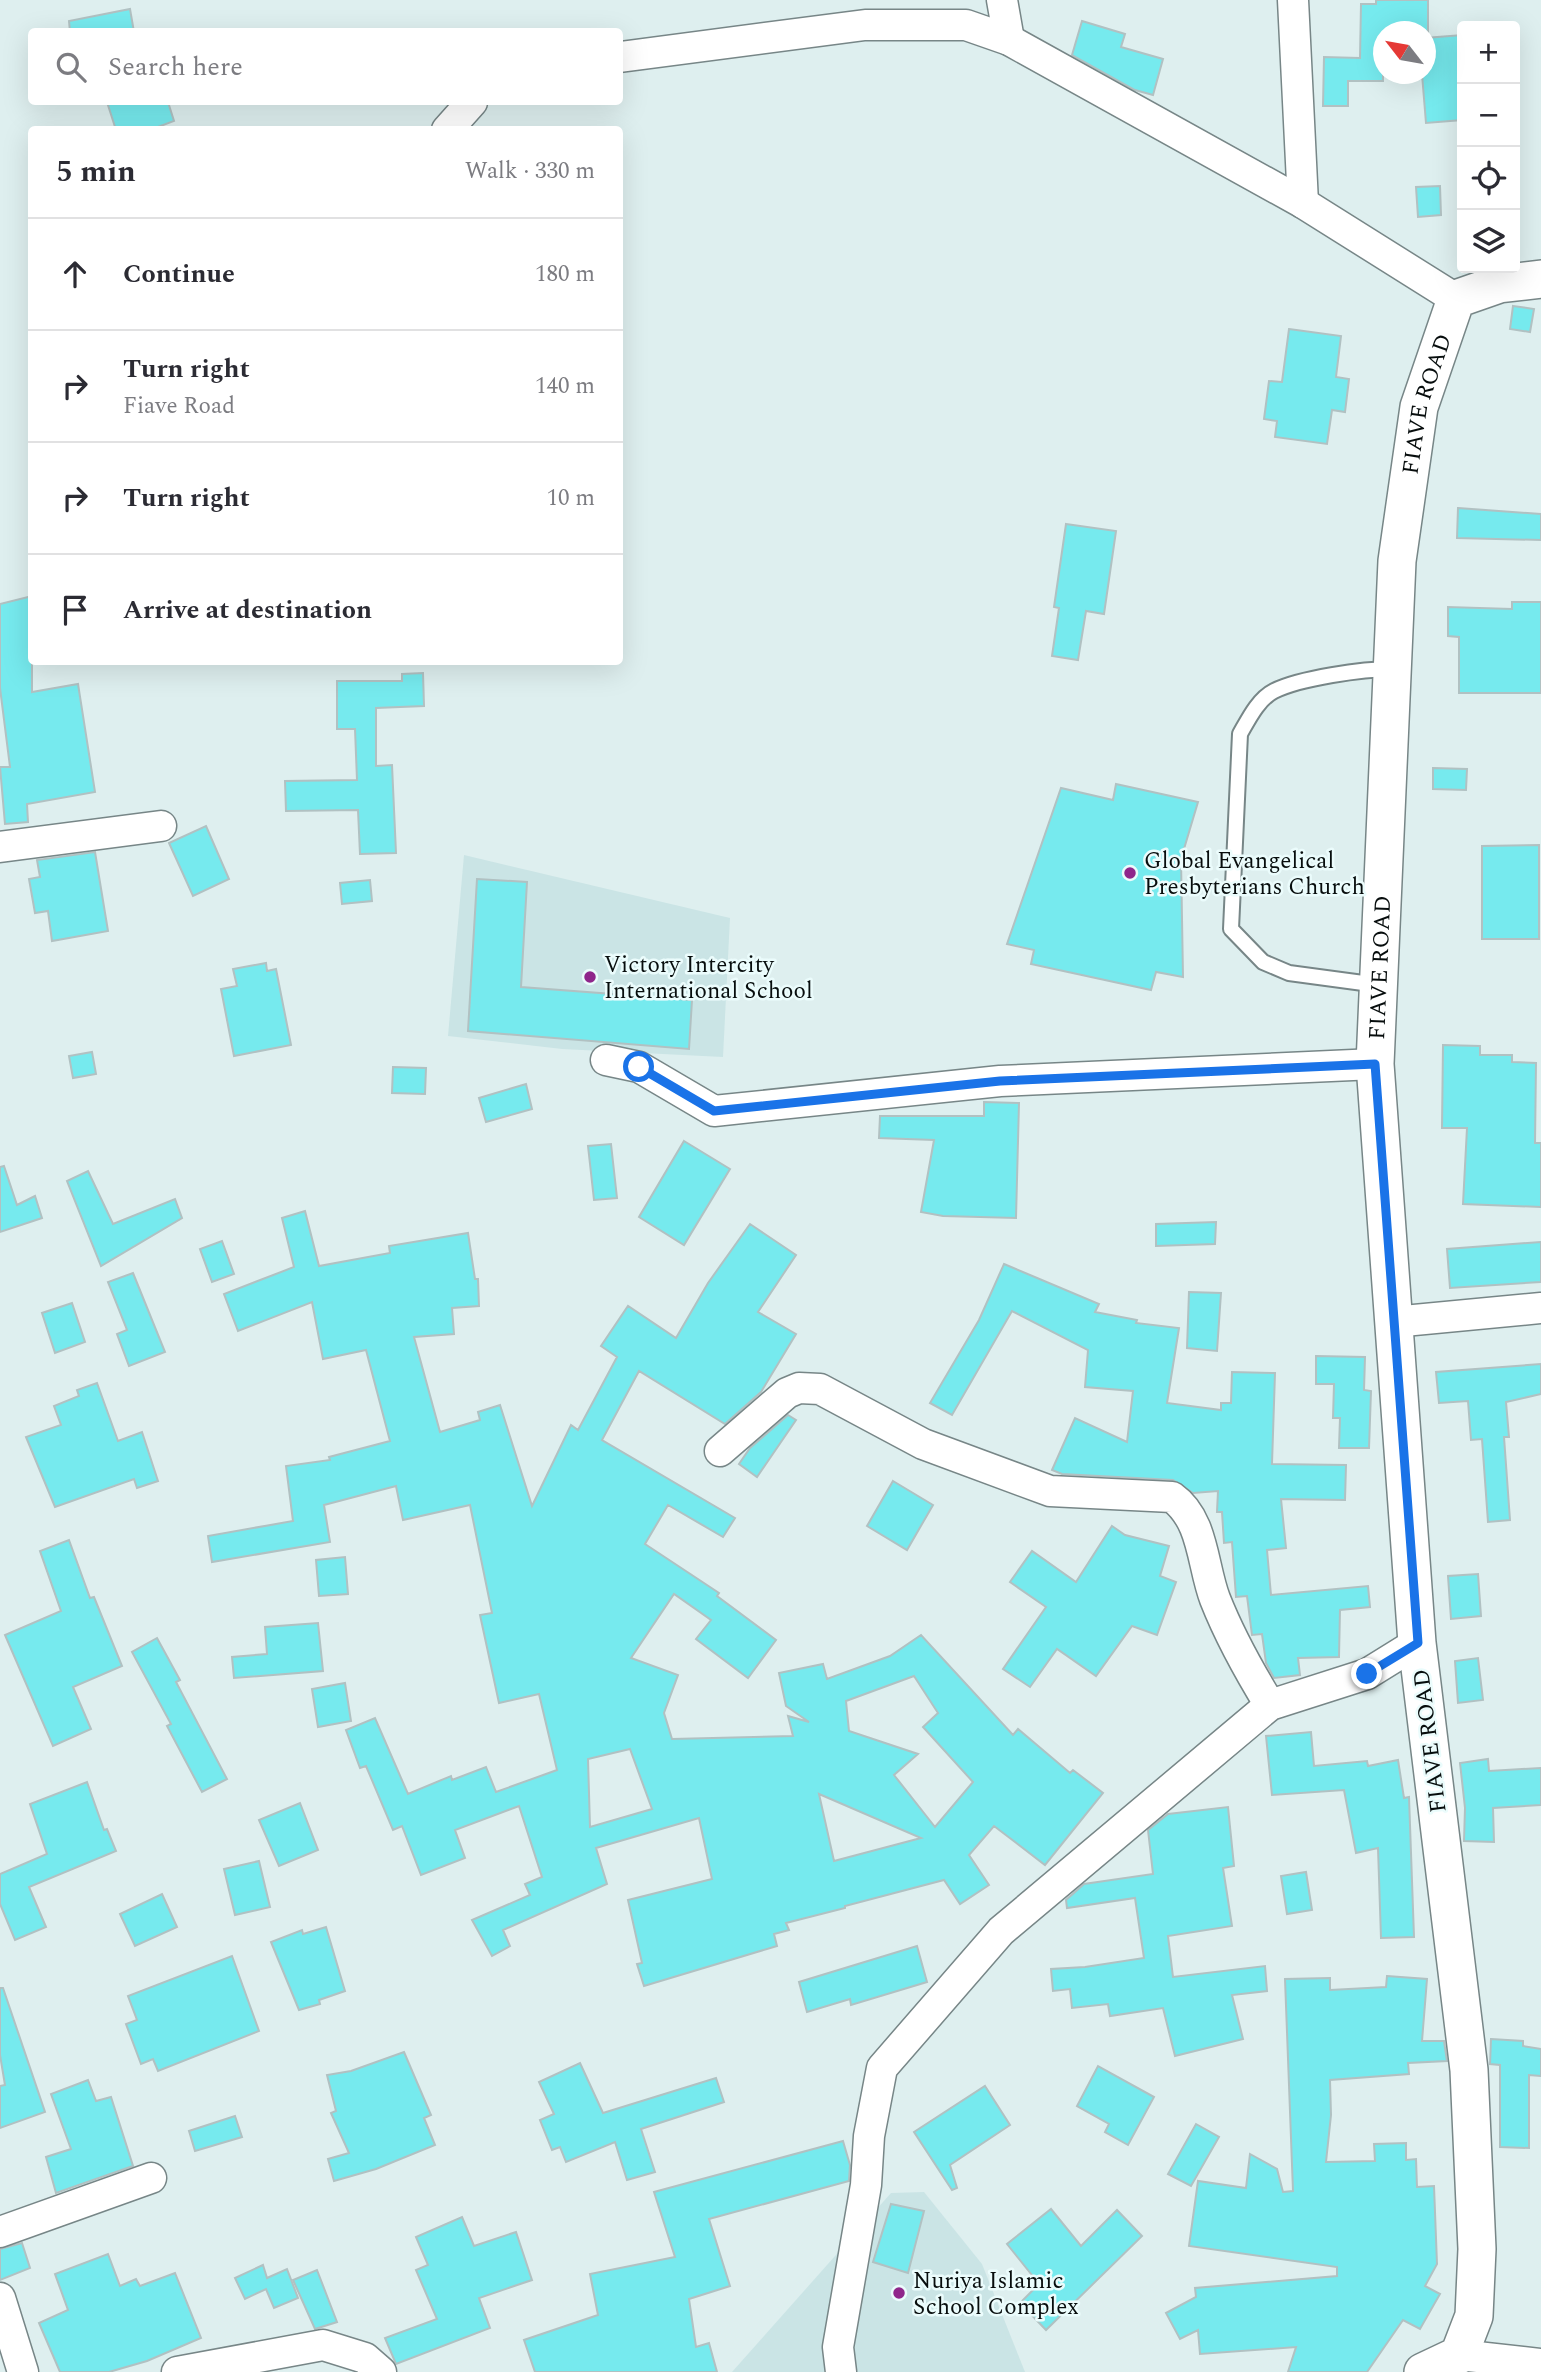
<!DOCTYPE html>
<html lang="en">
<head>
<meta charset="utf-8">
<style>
	:root { --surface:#fff; --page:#f2f2f3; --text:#2b2b33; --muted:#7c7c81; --line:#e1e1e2 }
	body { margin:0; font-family:Spectral,serif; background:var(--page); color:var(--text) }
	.controls { position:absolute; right:21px; top:21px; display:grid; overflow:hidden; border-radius:7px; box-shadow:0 7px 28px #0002 }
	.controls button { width:63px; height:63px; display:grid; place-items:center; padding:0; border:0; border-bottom:2px solid var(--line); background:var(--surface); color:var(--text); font:35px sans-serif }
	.compass { position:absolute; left:1373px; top:21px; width:63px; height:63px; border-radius:50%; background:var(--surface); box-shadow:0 7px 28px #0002; rotate:301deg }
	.stop { position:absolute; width:21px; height:21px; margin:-16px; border:5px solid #1a73e8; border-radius:50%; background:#fff }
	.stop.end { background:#1a73e8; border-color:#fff; box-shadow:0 2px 7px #0008 }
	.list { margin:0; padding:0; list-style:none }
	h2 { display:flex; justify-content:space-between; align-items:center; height:91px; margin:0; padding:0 28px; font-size:30px }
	h2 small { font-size:23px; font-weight:400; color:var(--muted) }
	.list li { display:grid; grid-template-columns:46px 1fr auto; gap:21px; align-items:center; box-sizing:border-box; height:112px; padding:0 28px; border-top:2px solid var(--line) }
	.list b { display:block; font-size:26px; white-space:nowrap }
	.list p { margin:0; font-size:23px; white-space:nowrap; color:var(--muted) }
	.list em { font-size:23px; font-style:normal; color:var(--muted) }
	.icon { flex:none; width:38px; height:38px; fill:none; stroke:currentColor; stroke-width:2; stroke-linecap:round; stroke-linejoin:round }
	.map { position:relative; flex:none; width:1541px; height:2372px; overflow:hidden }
	.search { position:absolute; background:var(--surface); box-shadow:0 7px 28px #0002; left:28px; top:28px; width:595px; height:77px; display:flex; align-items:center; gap:18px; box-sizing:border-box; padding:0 24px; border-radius:7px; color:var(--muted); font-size:26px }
	.panel { position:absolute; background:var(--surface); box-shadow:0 7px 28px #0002; left:28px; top:126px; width:595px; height:539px; border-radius:7px }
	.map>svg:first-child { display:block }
</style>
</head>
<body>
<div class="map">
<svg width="1541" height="2372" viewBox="0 0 1541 2372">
	<rect width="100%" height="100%" fill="#deefef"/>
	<g fill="#cae4e5">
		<polygon points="464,855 730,918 723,1057 562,1049 448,1036"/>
		<polygon points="924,2192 982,2264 1025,2372 732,2372 891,2193"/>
	</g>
	<g fill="#76eaee" stroke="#b1c1c2" stroke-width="2" fill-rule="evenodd">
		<polygon points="1376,0 1428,0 1428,32 1383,32 1383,81 1348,81 1348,106 1323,106 1324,57 1360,58 1361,4 1376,4"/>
		<polygon points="130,9 134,32 70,32 69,21"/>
		<polygon points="1082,21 1125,34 1121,47 1163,59 1153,95 1135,90 1072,55"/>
		<polygon points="1462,35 1462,120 1426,123 1422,74 1425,74 1425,38"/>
		<polygon points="107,102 168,102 174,121 150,130 116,130"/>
		<polygon points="1440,186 1441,215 1418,217 1416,187"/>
		<polygon points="1513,306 1534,309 1530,332 1510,329"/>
		<polygon points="1289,329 1341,336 1336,377 1349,379 1345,412 1332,410 1327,444 1275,437 1277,421 1264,419 1269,381 1282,382"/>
		<polygon points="1458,508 1541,514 1541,540 1457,538"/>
		<polygon points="1066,524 1116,531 1104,614 1086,611 1078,660 1052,656 1059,608 1054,607"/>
		<polygon points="32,596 32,692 78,684 95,792 27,804 28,822 5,824 0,767 10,767 0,688 0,604"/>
		<polygon points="1512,602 1541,602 1541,693 1459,693 1459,637 1448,636 1448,607 1512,609"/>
		<polygon points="423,673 424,706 376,708 376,766 392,765 396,853 360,854 358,810 286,811 285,781 357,780 355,729 337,729 337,681 402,681 402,674"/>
		<polygon points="1433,768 1467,769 1466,790 1433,789"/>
		<polygon points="1116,784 1198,802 1181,859 1183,977 1156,972 1151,990 1031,964 1034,950 1007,944 1061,788 1113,800"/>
		<polygon points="206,826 229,879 193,896 169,843"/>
		<polygon points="1539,845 1539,939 1482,939 1482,846"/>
		<polygon points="95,852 108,931 52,941 48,911 35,913 29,879 40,877 37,860"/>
		<polygon points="477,879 527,882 521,987 692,1000 689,1049 468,1031"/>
		<polygon points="370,880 372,901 342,904 340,883"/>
		<polygon points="266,963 267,971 276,969 291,1045 234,1056 221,989 237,986 233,969"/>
		<polygon points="1443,1045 1480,1046 1480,1055 1512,1055 1512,1062 1536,1063 1535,1143 1541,1143 1541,1207 1463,1204 1467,1128 1442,1128"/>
		<polygon points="92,1052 96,1074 73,1078 69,1056"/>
		<polygon points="393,1067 426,1068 425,1094 392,1093"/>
		<polygon points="526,1084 532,1109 486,1122 479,1098"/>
		<polygon points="984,1102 1019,1103 1016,1218 943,1216 921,1212 934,1140 879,1138 880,1116 984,1116"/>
		<polygon points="684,1141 730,1169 684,1245 639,1217"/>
		<polygon points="611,1144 617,1198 594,1200 588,1146"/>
		<polygon points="4,1166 17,1205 35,1196 42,1218 0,1232 0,1167"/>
		<polygon points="88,1171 113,1224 175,1199 182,1218 101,1266 67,1181"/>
		<path d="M 305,1211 L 319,1266 L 390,1253 L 389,1246 L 468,1233 L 475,1279 L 478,1279 L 479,1306 L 452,1308 L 454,1334 L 414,1337 L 440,1432 L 480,1420 L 478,1412 L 500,1405 L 532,1506 L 571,1425 L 578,1430 L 617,1357 L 601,1346 L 628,1306 L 676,1338 L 708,1283 L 750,1224 L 796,1255 L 758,1312 L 796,1334 L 761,1392 L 725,1424 L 639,1371 L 602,1440 L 735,1518 L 723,1537 L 668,1505 L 645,1544 L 719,1593 L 717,1596 L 776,1640 L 748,1678 L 696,1639 L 711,1620 L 674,1594 L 631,1658 L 678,1675 L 664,1713 L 672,1739 L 793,1736 L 788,1716 L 809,1722 L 786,1706 L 779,1673 L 823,1664 L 827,1679 L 890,1656 L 921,1635 L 1013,1735 L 1018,1729 L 1070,1773 L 1073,1770 L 1103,1793 L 1045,1865 L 994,1826 L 969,1855 L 989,1885 L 960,1904 L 944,1880 L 845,1906 L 845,1908 L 786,1923 L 789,1930 L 774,1934 L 777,1946 L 644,1986 L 637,1964 L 642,1963 L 628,1900 L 712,1879 L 699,1818 L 596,1848 L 607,1884 L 503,1930 L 510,1946 L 492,1956 L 472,1920 L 530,1895 L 525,1884 L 542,1877 L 519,1806 L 455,1830 L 465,1858 L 421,1875 L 402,1826 L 393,1830 L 366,1766 L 360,1768 L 346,1730 L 375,1718 L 408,1794 L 451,1776 L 452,1780 L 486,1767 L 496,1792 L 557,1770 L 539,1694 L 499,1703 L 480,1615 L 492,1613 L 470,1505 L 403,1520 L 396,1486 L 324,1505 L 330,1542 L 212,1562 L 208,1536 L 293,1521 L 286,1466 L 330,1460 L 329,1457 L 390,1441 L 366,1350 L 323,1359 L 312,1302 L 238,1331 L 224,1294 L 294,1267 L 282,1218 ZM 914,1676 L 938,1713 L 923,1727 L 973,1782 L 935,1827 L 894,1775 L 918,1754 L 849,1731 L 846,1701 ZM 630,1749 L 652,1809 L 590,1827 L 588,1759 ZM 819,1794 L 921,1838 L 834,1861 Z"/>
		<polygon points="1216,1222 1215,1244 1156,1246 1156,1224"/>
		<polygon points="222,1241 234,1274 212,1282 200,1249"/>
		<polygon points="1541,1242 1541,1282 1450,1288 1447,1249"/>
		<polygon points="1004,1264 1099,1304 1095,1312 1137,1320 1136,1323 1179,1328 1167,1403 1221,1410 1221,1403 1231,1403 1232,1372 1275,1373 1272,1464 1346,1465 1345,1500 1281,1499 1286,1548 1267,1550 1271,1595 1368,1586 1370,1607 1340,1610 1339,1657 1298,1658 1300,1675 1274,1678 1266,1663 1262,1634 1252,1635 1247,1596 1236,1597 1232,1542 1224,1543 1222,1512 1217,1512 1218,1491 1193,1493 1173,1480 1062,1474 1052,1470 1075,1418 1127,1442 1133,1391 1085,1387 1088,1350 1012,1311 952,1415 930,1403 979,1320"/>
		<polygon points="133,1273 165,1352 129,1366 117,1334 127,1330 108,1282"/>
		<polygon points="1189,1292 1221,1293 1217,1351 1187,1348"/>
		<polygon points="72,1303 85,1342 55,1353 42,1313"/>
		<polygon points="1316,1356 1365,1357 1364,1390 1371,1391 1369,1448 1339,1448 1340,1418 1333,1418 1334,1384 1316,1384"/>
		<polygon points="1541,1364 1541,1394 1506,1402 1509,1437 1504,1437 1510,1520 1488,1522 1482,1439 1471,1440 1468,1401 1439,1403 1436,1372"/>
		<polygon points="97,1383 118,1441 142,1432 158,1481 137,1488 134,1479 55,1507 26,1437 61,1425 54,1406 79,1396 77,1390"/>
		<polygon points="788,1415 796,1420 757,1477 739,1464 750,1448"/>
		<polygon points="893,1481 933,1505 907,1550 867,1526"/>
		<polygon points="1112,1526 1125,1535 1169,1546 1160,1576 1176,1582 1157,1635 1132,1626 1096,1676 1057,1649 1030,1687 1003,1669 1046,1607 1010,1582 1032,1551 1076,1582"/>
		<polygon points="69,1540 90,1598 94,1597 122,1666 73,1687 91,1729 53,1746 5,1635 61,1611 40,1551"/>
		<polygon points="345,1557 348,1594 319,1596 316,1560"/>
		<polygon points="1478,1574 1481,1616 1451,1619 1448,1576"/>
		<polygon points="318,1623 323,1671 234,1678 232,1657 267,1654 265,1627"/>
		<polygon points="157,1638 180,1680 176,1682 227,1779 202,1792 167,1726 171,1724 132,1652"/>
		<polygon points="1478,1658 1483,1700 1458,1703 1455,1661"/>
		<polygon points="345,1683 351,1721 318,1727 312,1689"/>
		<polygon points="1311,1732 1314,1766 1367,1761 1368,1766 1398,1760 1404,1798 1409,1797 1414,1937 1381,1938 1378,1848 1356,1853 1344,1790 1272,1795 1266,1736"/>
		<polygon points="1488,1759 1489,1771 1541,1768 1541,1805 1493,1808 1494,1842 1464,1841 1465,1808 1460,1763"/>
		<polygon points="87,1782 104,1830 107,1829 116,1851 29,1887 46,1927 15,1940 0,1904 0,1874 47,1854 30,1804"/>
		<polygon points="300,1803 318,1850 279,1866 259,1820"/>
		<polygon points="1228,1807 1234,1866 1223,1868 1232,1926 1168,1936 1173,1977 1265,1966 1267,1991 1232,1995 1243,2039 1175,2056 1163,2008 1110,2016 1108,2004 1072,2008 1070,1989 1053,1991 1051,1969 1085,1967 1144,1958 1135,1898 1067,1908 1066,1900 1084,1884 1153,1874 1148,1830 1168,1814"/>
		<polygon points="259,1861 270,1907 235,1915 224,1869"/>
		<polygon points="1306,1872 1312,1910 1287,1914 1281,1876"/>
		<polygon points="162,1894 177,1927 135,1946 120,1914"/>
		<polygon points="326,1927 345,1991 319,2000 320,2004 299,2010 271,1942 302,1930 303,1934"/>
		<polygon points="917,1946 927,1982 851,2005 850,1999 807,2012 799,1982"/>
		<polygon points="232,1956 259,2031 158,2071 153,2059 141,2064 126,2024 137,2020 128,1996"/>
		<polygon points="1387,1976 1427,1979 1422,2041 1444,2041 1447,2061 1408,2063 1409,2074 1330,2080 1331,2115 1326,2162 1375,2161 1374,2144 1406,2143 1406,2160 1416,2159 1417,2187 1434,2186 1437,2264 1425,2286 1440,2294 1420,2329 1403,2320 1367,2372 1288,2372 1296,2347 1200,2354 1198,2330 1180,2339 1166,2313 1196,2297 1195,2288 1337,2276 1337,2267 1189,2246 1198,2181 1246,2188 1250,2154 1277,2169 1283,2192 1293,2191 1285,1979 1330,1978 1330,1990 1386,1987"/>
		<polygon points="0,1988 3,1988 45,2112 0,2128 0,2086 5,2085 0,2055"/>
		<polygon points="1491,2039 1523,2041 1523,2046 1541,2049 1541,2076 1529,2075 1529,2148 1500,2147 1500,2065 1490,2064"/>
		<polygon points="404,2052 431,2115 424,2118 435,2145 376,2169 334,2181 328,2159 349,2153 331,2113 336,2111 327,2075 351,2071"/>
		<polygon points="580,2063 603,2113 716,2078 724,2102 641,2129 655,2172 627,2180 615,2142 566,2162 560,2147 552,2150 540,2120 554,2114 539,2082"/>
		<polygon points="1098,2066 1154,2097 1128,2145 1105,2132 1109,2124 1077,2106"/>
		<polygon points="88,2080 96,2101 111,2097 133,2166 56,2193 46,2157 71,2149 51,2094"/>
		<polygon points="985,2086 1010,2125 950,2165 957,2188 952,2190 914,2132"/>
		<polygon points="235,2116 242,2137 195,2151 189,2131"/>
		<polygon points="1196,2124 1219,2137 1191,2186 1168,2174"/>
		<polygon points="843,2141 850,2165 849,2181 709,2219 730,2286 689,2299 696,2347 709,2343 717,2372 535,2372 524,2340 598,2315 590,2274 675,2257 654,2192"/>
		<polygon points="891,2204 924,2211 908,2273 873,2262"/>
		<polygon points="1051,2209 1081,2246 1117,2210 1142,2236 1046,2330 1020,2303 1039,2284 1007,2244"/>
		<polygon points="462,2217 474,2246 516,2232 532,2280 479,2298 490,2328 396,2364 385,2338 437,2319 416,2270 428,2265 416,2237"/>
		<polygon points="22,2243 30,2268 0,2280 0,2249"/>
		<polygon points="108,2254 120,2286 136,2279 140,2286 175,2273 201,2338 147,2361 109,2372 60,2372 39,2323 68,2310 55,2274"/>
		<polygon points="263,2265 267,2278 287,2269 298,2298 274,2308 266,2289 245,2299 235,2278"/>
		<polygon points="317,2270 337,2322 315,2329 293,2280"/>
	</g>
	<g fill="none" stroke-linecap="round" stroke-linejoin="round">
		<g stroke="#778687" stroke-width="18">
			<path id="service" d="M 1378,985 L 1289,973 L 1263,962 L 1231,929 L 1240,734 C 1248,720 1258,699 1274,691 C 1300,678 1363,669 1392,669"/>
		</g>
		<g stroke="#778687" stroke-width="33">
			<g id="minor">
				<polyline points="1002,0 1009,40"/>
				<polyline points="1293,0 1303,203"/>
				<polyline points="620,57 865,25 966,25 1009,40 1303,203 1456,299"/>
				<polyline points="447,130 472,102"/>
				<polyline points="0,847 161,826"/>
				<polyline points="606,1060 639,1067 714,1111 1000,1081 1375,1064"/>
				<polyline points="1393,1322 1541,1308"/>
				<path d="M 720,1451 L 787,1393 L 799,1388 L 820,1389 L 923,1444 L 1050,1491 L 1172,1497 C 1204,1520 1202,1565 1215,1599 C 1230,1637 1249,1671 1270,1705"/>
				<polyline points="0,2232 151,2178"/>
				<polyline points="0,2298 23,2372"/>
				<polyline points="1459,2355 1541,2364"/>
				<polyline points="177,2372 323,2345 365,2358 381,2372"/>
				<polyline points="841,2372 838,2347 866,2185 869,2136 882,2068 1001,1931 1270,1705 1367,1674 1417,1643"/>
			</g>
		</g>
		<g stroke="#778687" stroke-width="40">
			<g id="tertiary">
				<path id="s1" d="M 1423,2372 L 1459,2355 L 1474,2316 L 1477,2249 L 1469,2070 L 1417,1643 L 1375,1064 L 1397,561 L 1419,407 L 1456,299 L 1499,284 L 1541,279"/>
			</g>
		</g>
		<use href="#service" stroke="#fff" stroke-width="14"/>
		<use href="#minor" stroke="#fff" stroke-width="30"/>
		<use href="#tertiary" stroke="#fff" stroke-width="37"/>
	</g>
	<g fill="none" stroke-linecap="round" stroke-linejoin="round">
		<polyline stroke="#1a73e8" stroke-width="9" points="639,1067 714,1111 1000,1081 1375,1064 1418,1643 1367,1674"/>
	</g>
	<g fill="#8f268b" stroke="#ebfcfc" stroke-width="2.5">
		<circle cx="1130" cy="873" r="7"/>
		<circle cx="590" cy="977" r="7"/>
		<circle cx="899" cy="2293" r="7"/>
	</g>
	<g text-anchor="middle" stroke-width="5" stroke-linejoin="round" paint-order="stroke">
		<g font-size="23" fill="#070d0d" stroke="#ebfcfc">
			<text dy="8" stroke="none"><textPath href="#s1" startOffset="2002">FIAVE ROAD</textPath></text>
			<text dy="8" stroke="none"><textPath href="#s1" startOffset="1435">FIAVE ROAD</textPath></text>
			<text transform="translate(1429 1741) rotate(-97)" y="8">FIAVE ROAD</text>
		</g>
		<g font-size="23" fill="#070d0d" stroke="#ebfcfc" text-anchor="start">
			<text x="1144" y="868">Global Evangelical<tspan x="1144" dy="26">Presbyterians Church</tspan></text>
			<text x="604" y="972">Victory Intercity<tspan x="604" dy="26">International School</tspan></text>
			<text x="913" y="2288">Nuriya Islamic<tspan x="913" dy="26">School Complex</tspan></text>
		</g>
	</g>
</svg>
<div class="controls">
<button>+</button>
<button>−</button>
<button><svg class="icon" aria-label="locate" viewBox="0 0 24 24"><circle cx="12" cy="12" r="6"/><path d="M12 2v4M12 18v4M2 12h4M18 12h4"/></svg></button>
<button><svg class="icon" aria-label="layers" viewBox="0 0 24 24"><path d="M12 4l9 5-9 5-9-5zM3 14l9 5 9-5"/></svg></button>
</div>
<svg class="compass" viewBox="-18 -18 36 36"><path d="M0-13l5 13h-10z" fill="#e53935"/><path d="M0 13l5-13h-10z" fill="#7c7c81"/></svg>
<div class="stop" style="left:639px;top:1067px"></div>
<div class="stop end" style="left:1367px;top:1674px"></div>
<div class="search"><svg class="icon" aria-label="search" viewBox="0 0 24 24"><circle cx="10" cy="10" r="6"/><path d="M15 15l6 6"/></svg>Search here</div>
<section class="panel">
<h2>5 min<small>Walk · 330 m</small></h2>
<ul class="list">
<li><svg class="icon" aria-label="ahead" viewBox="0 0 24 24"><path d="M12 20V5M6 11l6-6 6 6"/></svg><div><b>Continue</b></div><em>180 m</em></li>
<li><svg class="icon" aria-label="right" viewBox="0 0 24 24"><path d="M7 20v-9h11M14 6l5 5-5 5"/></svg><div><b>Turn right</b><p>Fiave Road</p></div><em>140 m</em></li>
<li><svg class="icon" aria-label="right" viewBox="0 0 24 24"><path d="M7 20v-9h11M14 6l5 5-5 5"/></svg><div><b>Turn right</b></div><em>10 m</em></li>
<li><svg class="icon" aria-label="arrive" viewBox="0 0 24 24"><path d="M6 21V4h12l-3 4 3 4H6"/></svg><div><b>Arrive at destination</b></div></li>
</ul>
</section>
</div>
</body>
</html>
